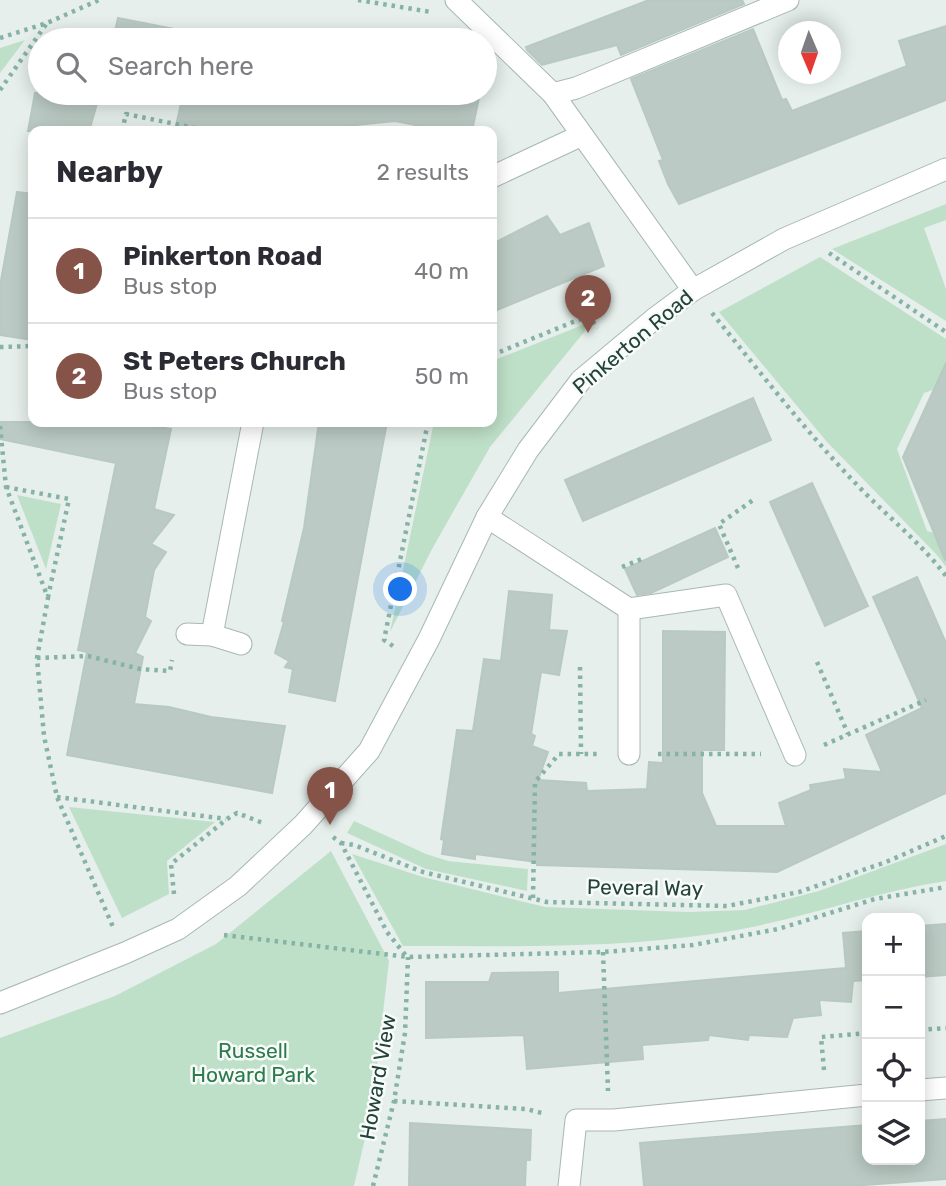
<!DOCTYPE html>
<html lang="en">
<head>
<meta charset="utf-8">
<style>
	:root { --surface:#fff; --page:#f7f7f7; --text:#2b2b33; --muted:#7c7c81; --line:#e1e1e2; --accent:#855347 }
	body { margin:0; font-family:Rubik,sans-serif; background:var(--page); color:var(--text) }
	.controls { position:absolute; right:21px; bottom:21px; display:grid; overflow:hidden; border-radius:14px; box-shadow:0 4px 18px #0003 }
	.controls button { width:63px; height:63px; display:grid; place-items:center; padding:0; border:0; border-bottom:2px solid var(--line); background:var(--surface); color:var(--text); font:35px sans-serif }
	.compass { position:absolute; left:778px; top:21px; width:63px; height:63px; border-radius:50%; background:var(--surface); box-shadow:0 4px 18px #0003; rotate:178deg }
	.you { position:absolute; left:401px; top:590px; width:24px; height:24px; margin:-18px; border:5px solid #fff; border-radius:50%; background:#1a73e8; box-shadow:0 0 0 10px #1a73e833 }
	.badge { display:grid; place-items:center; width:46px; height:46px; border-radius:50%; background:var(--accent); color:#fff; font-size:23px; font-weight:700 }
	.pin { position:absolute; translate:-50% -58px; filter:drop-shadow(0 2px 4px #0008) }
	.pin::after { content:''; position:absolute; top:37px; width:24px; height:21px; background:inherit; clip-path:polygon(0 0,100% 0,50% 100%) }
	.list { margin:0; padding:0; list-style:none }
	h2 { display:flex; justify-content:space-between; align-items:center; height:91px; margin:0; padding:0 28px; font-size:30px }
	h2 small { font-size:23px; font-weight:400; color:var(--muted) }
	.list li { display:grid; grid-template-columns:46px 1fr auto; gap:21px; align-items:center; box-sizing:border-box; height:105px; padding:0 28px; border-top:2px solid var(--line) }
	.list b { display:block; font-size:26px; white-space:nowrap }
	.list p { margin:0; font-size:23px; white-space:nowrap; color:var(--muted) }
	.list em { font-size:23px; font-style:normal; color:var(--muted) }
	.icon { flex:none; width:38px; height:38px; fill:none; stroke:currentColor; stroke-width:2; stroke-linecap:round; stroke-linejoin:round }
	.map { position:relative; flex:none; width:946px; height:1186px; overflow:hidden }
	.search { position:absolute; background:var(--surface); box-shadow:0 4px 18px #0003; left:28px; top:28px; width:469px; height:77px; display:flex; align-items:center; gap:18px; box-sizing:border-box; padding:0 24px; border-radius:38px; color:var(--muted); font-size:26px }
	.panel { position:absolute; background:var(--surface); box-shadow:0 4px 18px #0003; left:28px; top:126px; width:469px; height:301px; border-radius:14px }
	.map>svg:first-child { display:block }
</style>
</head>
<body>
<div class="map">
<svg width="946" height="1186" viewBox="0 0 946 1186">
	<rect width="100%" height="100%" fill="#e6efeb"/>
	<g fill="#bfe0c8">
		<polygon points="25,40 0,73 0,48"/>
		<polygon points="946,204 946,220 924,228 946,289 946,321 832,249"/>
		<polygon points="820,257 946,339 946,385 924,393 897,449 927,531 946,536 946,567 937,555 827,442 719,312"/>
		<polygon points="585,324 585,331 490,447 432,549 390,632 434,422 492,422 492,361"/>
		<polygon points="17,495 61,504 46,569"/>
		<polygon points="69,807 215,822 167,861 169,894 122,918"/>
		<polygon points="354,821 426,854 448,861 528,869 527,891 426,869 347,833"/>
		<path d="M 946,844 L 946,881 C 867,893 792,923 712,934 C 610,949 506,946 403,946 L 352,854 L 423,877 L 545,907 L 688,912 L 745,910 L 819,891 Z"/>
		<polygon points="331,851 389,961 372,1108 354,1186 0,1186 0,1038 115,996 216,944"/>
	</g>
	<g fill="#bbcac4" stroke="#b8c9c2" stroke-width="2">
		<polygon points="649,0 742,0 744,4 621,55 617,45 542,65 527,50 526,47"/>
		<polygon points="118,18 230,40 113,40"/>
		<polygon points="946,26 946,100 679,204 668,184 659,161 663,160 631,79 753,29 782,100 786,99 792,111 907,66 899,41"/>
		<polygon points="35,93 100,93 90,128 74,126 73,131 28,131"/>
		<polygon points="177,93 480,93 472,131 446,131 395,121 299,131 175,131 183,94"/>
		<polygon points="17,192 33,194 33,340 0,335 0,286"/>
		<polygon points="547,216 560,235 589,223 604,266 492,312 492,244"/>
		<polygon points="946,363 946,560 945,560 903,457"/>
		<polygon points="753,398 771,440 583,521 565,480"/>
		<polygon points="0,422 134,422 171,429 154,509 174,515 151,544 166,552 154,570 145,617 151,621 135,653 143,657 134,704 169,707 211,717 285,726 272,793 67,755 87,652 78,650 116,463 0,439"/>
		<polygon points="319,422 387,422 335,701 289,692 293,669 285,667 289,661 275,653 284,622 282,621 304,528"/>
		<polygon points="812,483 868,606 825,626 770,502"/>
		<polygon points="715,528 728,557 651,593 637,595 625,569"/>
		<polygon points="917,577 946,643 946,793 777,872 537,865 537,862 475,854 475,859 442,854 444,840 441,839 457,730 473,731 484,659 501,661 509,591 552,595 549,630 567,631 559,675 541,672 531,734 535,736 532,746 548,752 538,780 586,783 587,791 647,789 649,762 663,763 663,631 725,632 724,750 702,750 702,793 716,826 786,826 779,803 811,790 810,785 846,779 844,769 882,772 866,735 922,708 873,597"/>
		<polygon points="946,924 946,975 920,977 920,926"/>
		<polygon points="867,931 867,980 853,981 851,1002 819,1000 821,1015 793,1018 787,1037 749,1035 748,1040 709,1035 708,1040 642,1045 643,1059 527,1069 524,1035 426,1038 426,982 489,982 492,973 558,972 558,993 846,968 843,933"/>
		<polygon points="946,1119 946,1179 851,1186 644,1186 640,1143 867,1125 867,1160 920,1160 920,1121"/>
		<polygon points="410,1123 531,1130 530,1160 526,1160 525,1186 409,1186"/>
	</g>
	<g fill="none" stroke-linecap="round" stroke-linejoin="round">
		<g stroke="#a8b8b2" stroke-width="23">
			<g id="minor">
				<polyline points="456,0 553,94 693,290"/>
				<polyline points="553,94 576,88 788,0"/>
				<polyline points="492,177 582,135"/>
				<polyline points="487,517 629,609 726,595 795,755"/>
				<polyline points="629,609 629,754"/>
				<polyline points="187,634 212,635 241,644"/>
				<polyline points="212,635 253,422"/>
				<polyline points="0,1003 125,953 178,929 238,886 303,825 369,751 429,639 487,517 528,450 581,380 654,319 693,290 784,239 946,169"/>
				<polyline points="920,1090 946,1088"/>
				<polyline points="569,1186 576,1120 614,1120 867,1095"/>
			</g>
		</g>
		<g stroke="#86b3a5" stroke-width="4.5" stroke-dasharray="3.5 5" stroke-linecap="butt">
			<polyline points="358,0 431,12"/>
			<polyline points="0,38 47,23 99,0"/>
			<polyline points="0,90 47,23"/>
			<polyline points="122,131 126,114 210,131"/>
			<polyline points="829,253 946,332"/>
			<path d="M 712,313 C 760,372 807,433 860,488 C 888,517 921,543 946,576"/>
			<polyline points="0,347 33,346"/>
			<polyline points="492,355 588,316 598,328"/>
			<polyline points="0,426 6,487 48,598 37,658 44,736 57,797 113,927"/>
			<polyline points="6,487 69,499 48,597"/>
			<polyline points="622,567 644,558"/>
			<polyline points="738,568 719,524 756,498"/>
			<polyline points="393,646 384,640 428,422"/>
			<polyline points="37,658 88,656 140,669 170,671 172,660"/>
			<polyline points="817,662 848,734"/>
			<polyline points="580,667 581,754"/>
			<polyline points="824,745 926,700"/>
			<polyline points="658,754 761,754"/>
			<polyline points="57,797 226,819"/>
			<polyline points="333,837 341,843 387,932 407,957"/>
			<polyline points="341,843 354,845 423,872 547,902 727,906 799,892 886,862 946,836"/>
			<polyline points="174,894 171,864 227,819 237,813 263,823"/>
			<polyline points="533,898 535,782 559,754 600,754"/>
			<polyline points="224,935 408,957 603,952 693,945 778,929 875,899 946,887"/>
			<polyline points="603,952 608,1091"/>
			<polyline points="920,1030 946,1028"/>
			<polyline points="824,1070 821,1037 867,1033"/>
			<polyline points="394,1101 526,1109 546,1114"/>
			<polyline points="373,1186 394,1101 405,1033 408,957"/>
		</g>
		<use href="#minor" stroke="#fff" stroke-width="21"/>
	</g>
	<g text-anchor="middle" stroke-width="5" stroke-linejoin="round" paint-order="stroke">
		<g font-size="21" fill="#24423a" stroke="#f7fbf9">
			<text transform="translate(633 342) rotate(-40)" y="7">Pinkerton Road</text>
			<text transform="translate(645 888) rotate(1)" y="7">Peveral Way</text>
			<text transform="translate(378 1077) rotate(-80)" y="7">Howard View</text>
		</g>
		<g font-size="21" fill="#2d7a4b" stroke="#f7fbf9">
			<text x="253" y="1058">Russell<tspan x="253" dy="24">Howard Park</tspan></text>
		</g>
	</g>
</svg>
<div class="controls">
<button>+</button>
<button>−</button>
<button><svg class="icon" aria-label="locate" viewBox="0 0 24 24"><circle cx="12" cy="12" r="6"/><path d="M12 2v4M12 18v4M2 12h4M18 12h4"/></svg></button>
<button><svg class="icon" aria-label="layers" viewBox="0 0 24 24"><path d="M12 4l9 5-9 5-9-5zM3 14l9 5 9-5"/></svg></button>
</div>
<svg class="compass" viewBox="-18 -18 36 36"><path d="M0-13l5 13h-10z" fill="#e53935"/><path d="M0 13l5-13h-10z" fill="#7c7c81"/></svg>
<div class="you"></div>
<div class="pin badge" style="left:330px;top:825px">1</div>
<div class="pin badge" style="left:588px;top:333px">2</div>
<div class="search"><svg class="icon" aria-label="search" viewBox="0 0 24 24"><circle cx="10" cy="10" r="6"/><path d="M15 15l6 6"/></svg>Search here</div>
<section class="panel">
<h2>Nearby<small>2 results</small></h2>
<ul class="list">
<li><span class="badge">1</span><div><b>Pinkerton Road</b><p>Bus stop</p></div><em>40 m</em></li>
<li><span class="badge">2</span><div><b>St Peters Church</b><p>Bus stop</p></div><em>50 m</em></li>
</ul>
</section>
</div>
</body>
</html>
